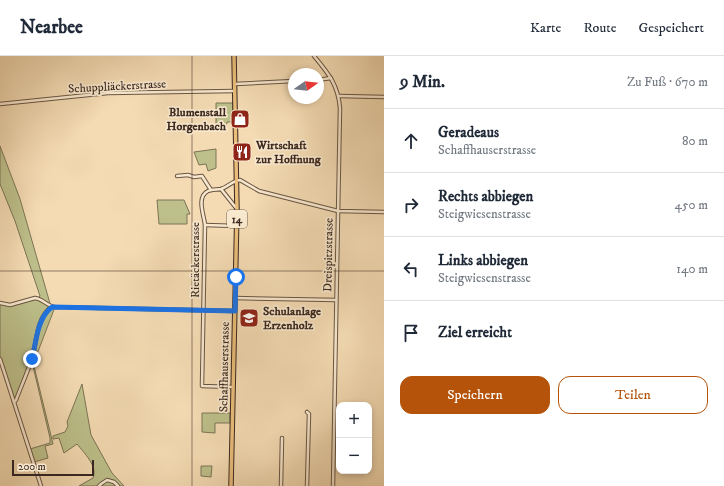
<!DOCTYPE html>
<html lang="de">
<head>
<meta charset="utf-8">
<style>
	:root { --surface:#fff; --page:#f2f2f3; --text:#1f2937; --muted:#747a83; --line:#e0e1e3; --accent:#b45309 }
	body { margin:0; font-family:"IM FELL DW Pica",serif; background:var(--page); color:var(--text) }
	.controls { position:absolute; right:12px; bottom:12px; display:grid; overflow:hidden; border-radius:8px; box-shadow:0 2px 6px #0003 }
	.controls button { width:36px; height:36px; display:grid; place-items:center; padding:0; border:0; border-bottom:1px solid var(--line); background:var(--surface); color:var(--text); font:20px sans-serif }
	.compass { position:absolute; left:288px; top:12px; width:36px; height:36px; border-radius:50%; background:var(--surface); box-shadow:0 2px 6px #0003; rotate:76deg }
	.scale { position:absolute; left:12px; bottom:10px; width:82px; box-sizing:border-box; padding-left:4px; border:2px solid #3b2820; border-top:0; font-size:11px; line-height:14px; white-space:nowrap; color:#3b2820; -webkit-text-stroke:3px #f8e8ce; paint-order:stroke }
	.stop { position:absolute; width:12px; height:12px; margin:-9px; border:3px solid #1a73e8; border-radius:50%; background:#fff }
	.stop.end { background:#1a73e8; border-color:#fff; box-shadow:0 1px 4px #0008 }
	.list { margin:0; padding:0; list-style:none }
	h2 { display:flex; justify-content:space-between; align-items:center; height:52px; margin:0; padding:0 16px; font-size:17px }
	h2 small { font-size:13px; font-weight:400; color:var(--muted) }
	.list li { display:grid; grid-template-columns:26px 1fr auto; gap:12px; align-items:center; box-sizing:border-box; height:64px; padding:0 16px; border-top:1px solid var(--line) }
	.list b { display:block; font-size:15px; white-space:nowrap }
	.list p { margin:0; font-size:13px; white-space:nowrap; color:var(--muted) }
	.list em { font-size:13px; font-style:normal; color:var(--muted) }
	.actions { display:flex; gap:8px; padding:12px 16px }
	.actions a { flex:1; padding:9px 0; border:1px solid var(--accent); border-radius:12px; text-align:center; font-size:14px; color:var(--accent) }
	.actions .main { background:var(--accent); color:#fff }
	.icon { flex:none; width:22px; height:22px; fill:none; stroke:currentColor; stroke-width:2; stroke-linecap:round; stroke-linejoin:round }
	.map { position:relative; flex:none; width:384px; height:430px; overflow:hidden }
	header { display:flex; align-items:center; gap:24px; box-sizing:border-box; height:56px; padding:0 20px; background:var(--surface); border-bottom:1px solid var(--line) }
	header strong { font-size:19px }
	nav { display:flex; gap:22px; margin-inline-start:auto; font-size:14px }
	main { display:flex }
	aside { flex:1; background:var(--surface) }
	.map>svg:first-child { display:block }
</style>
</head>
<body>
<header>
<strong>Nearbee</strong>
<nav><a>Karte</a><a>Route</a><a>Gespeichert</a></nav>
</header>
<main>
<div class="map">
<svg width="384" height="430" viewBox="0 0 384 430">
	<rect width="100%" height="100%" fill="#f4dbb3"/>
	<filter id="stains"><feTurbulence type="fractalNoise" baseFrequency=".005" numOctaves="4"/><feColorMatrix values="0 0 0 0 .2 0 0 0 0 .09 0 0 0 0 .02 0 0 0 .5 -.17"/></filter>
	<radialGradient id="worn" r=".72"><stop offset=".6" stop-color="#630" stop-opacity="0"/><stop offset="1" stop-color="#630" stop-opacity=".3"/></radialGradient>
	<g fill="#bdc08b" stroke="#7c7456">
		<polygon points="216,47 233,47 234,66 227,66 226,72 216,72"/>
		<polygon points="0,90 20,143 51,251 55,251 34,306 32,304 14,346 0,303 0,247 10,249 38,242 40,240 15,165 0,128"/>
		<polygon points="216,93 216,112 208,115 206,108 199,109 194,96"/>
		<polygon points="157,144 184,144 190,158 187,158 187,168 159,168"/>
		<polygon points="32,306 33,306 53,388 45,390 48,402 34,406 30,393 50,387 50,382"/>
		<path d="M 82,328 L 91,379 L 112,417 L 124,430 L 79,430 L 93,422 C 98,410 84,397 77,388 L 64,397 L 59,382 L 53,383 L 53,380 L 65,376 L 68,370 L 67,366 Z"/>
		<polygon points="202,357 230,357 230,367 215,367 215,377 202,376"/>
		<polygon points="201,410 212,410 211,421 201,420"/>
	</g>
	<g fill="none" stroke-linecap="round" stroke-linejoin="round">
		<g stroke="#695545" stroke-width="4.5">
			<g id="minor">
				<path d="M 314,0 C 329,18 338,29 340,52 L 333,430"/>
				<polyline points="318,24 331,22"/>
				<polyline points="235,28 294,25"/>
				<polyline points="339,40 384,41"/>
				<polyline points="0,48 108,37 234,35"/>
				<polyline points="177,120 188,119 194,121 202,120 211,134"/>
				<polyline points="221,133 237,153"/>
				<polyline points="205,169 237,170"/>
				<polyline points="235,242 336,244"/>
				<path d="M 0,247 L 10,249 L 35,242 C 43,243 47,250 55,251 L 235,255"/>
				<polyline points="0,303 41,430"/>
				<path d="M 233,331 L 202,330 L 205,169 C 204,159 196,141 208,135 C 212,133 217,134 221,133 C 228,131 232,125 240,124 L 259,135 L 338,155 L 384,156"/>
				<path d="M 14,346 L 16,344 C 21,331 27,317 32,303 C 37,286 36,262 51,251"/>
				<polyline points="99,430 101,428 107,424 114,426 118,430"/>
				<polyline points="281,430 282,382"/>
				<polyline points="307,430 309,358 307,356"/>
			</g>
		</g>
		<g stroke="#3b2820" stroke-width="5.5">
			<polyline id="major" points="231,430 237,153 234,0"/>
		</g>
		<use href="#minor" stroke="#f8e8ce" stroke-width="2.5"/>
		<use href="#major" stroke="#eabe7a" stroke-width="3.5"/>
	</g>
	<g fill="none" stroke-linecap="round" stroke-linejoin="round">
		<path stroke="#1a73e8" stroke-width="5" d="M 32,303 C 36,287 37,262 52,251 L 235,255 L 236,221"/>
	</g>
	<path fill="none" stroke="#3b2820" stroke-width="1" stroke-opacity="0.55" d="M 192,0 L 192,430M 0,215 L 384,215"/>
	<defs>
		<g id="shop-square" transform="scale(1)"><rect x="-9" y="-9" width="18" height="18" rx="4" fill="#8f2418" stroke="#f8e8ce"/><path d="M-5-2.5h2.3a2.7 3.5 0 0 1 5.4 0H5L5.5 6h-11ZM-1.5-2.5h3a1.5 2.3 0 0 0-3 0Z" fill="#fff"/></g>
		<g id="restaurant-square" transform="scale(1)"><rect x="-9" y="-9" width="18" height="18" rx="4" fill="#8f2418" stroke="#f8e8ce"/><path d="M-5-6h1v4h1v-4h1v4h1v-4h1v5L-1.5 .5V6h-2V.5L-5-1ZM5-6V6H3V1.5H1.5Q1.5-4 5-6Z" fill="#fff"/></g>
		<g id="school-square" transform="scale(1)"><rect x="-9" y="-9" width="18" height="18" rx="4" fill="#8f2418" stroke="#f8e8ce"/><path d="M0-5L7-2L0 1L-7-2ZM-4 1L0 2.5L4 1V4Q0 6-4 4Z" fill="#fff"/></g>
	</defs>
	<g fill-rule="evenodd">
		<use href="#shop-square" x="240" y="63"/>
		<use href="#restaurant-square" x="242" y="96"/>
		<use href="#school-square" x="249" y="262"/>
	</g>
	<g text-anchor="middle" stroke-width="3.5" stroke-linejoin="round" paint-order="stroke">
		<rect fill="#f8e8ce" stroke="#746254" stroke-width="1" x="227" y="154" width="20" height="18" rx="3"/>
		<g font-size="11" font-weight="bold" fill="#3b2820">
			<text x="237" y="167">14</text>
		</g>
		<g font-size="12" fill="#3b2820" stroke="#f8e8ce">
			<text transform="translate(117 30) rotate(-3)" y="4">Schuppliäckerstrasse</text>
			<text transform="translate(328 199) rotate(-89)" y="4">Dreispitzstrasse</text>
			<text transform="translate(195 204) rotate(-90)" y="4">Rietäckerstrasse</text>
			<text transform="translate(224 311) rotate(-89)" y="4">Schaffhauserstrasse</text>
		</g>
		<g font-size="12" font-weight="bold" fill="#3b2820" stroke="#f8e8ce" text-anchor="start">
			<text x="226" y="60" text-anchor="end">Blumenstall<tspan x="226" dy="14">Horgenbach</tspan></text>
			<text x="256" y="93">Wirtschaft<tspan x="256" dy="14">zur Hoffnung</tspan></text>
			<text x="263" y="259">Schulanlage<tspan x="263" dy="14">Erzenholz</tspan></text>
		</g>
	</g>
	<rect width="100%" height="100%" filter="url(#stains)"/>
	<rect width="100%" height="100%" fill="url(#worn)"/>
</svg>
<div class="controls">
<button>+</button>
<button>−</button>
</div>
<svg class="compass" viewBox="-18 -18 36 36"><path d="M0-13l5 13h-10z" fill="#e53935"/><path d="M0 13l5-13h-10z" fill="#747a83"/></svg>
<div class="scale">200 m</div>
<div class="stop" style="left:236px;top:221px"></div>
<div class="stop end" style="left:32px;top:303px"></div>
</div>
<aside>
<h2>9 Min.<small>Zu Fuß · 670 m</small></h2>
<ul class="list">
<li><svg class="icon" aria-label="ahead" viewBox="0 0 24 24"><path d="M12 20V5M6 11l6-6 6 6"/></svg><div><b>Geradeaus</b><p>Schaffhauserstrasse</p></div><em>80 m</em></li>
<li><svg class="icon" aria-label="right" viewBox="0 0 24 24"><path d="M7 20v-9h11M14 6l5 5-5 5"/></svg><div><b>Rechts abbiegen</b><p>Steigwiesenstrasse</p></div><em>450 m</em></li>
<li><svg class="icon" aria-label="left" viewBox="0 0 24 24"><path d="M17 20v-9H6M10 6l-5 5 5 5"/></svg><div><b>Links abbiegen</b><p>Steigwiesenstrasse</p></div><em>140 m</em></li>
<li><svg class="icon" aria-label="arrive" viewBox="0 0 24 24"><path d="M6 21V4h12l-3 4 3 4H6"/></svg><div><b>Ziel erreicht</b></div></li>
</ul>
<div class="actions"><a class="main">Speichern</a><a>Teilen</a></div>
</aside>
</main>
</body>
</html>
